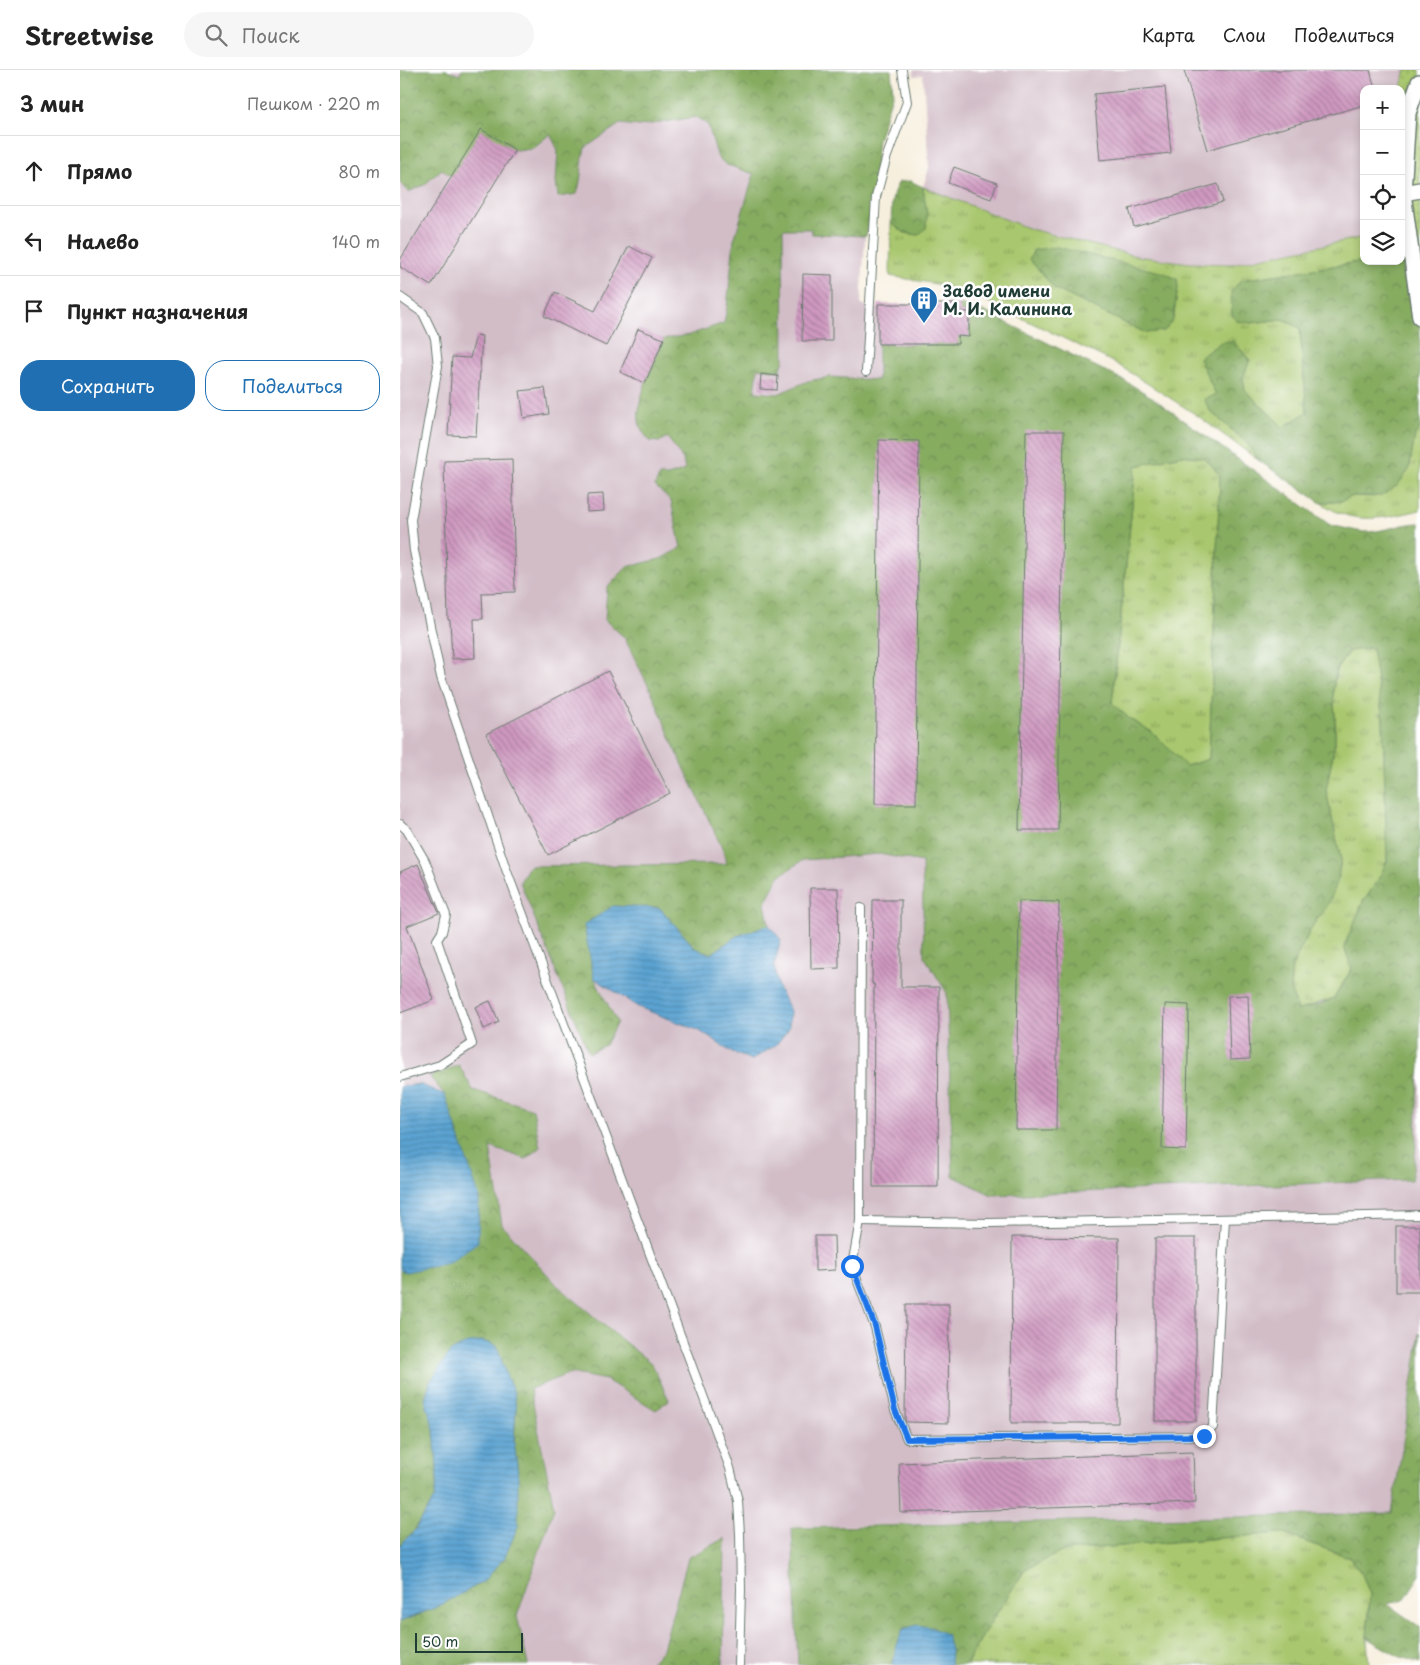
<!DOCTYPE html>
<html lang="ru">
<head>
<meta charset="utf-8">
<style>
	:root { --surface:#fff; --page:#f6f6f6; --text:#222; --muted:#767676; --line:#e0e0e0; --accent:#1f6fb2 }
	body { margin:0; font-family:"Playpen Sans",sans-serif; background:var(--page); color:var(--text) }
	.controls { position:absolute; right:15px; top:15px; display:grid; overflow:hidden; border-radius:10px; box-shadow:0 2px 8px #0003 }
	.controls button { width:45px; height:45px; display:grid; place-items:center; padding:0; border:0; border-bottom:1px solid var(--line); background:var(--surface); color:var(--text); font:25px sans-serif }
	.scale { position:absolute; left:15px; bottom:12px; width:108px; box-sizing:border-box; padding-left:5px; border:2px solid #1f3d34; border-top:0; font-size:14px; line-height:18px; white-space:nowrap; color:#1f3d34; -webkit-text-stroke:4px #fff; paint-order:stroke }
	.stop { position:absolute; width:15px; height:15px; margin:-11px; border:4px solid #1a73e8; border-radius:50%; background:#fff }
	.stop.end { background:#1a73e8; border-color:#fff; box-shadow:0 1px 5px #0008 }
	.list { margin:0; padding:0; list-style:none }
	h2 { display:flex; justify-content:space-between; align-items:center; height:65px; margin:0; padding:0 20px; font-size:21px }
	h2 small { font-size:16px; font-weight:400; color:var(--muted) }
	.list li { display:grid; grid-template-columns:32px 1fr auto; gap:15px; align-items:center; box-sizing:border-box; height:70px; padding:0 20px; border-top:1px solid var(--line) }
	.list b { display:block; font-size:19px; white-space:nowrap }
	.list em { font-size:16px; font-style:normal; color:var(--muted) }
	.actions { display:flex; gap:10px; padding:15px 20px }
	.actions a { flex:1; padding:11px 0; border:1px solid var(--accent); border-radius:20px; text-align:center; font-size:18px; color:var(--accent) }
	.actions .main { background:var(--accent); color:#fff }
	.icon { flex:none; width:28px; height:28px; fill:none; stroke:currentColor; stroke-width:2; stroke-linecap:round; stroke-linejoin:round }
	.map { position:relative; flex:none; width:1020px; height:1595px; overflow:hidden }
	header { display:flex; align-items:center; gap:30px; box-sizing:border-box; height:70px; padding:0 25px; background:var(--surface); border-bottom:1px solid var(--line) }
	header strong { font-size:24px }
	nav { display:flex; gap:28px; margin-inline-start:auto; font-size:18px }
	.search { width:350px; height:45px; background:var(--page); display:flex; align-items:center; gap:12px; box-sizing:border-box; padding:0 18px; border-radius:28px; color:var(--muted); font-size:19px }
	main { display:flex }
	aside { flex:1; background:var(--surface) }
	.map>svg:first-child { display:block }
</style>
</head>
<body>
<header>
<strong>Streetwise</strong>
<div class="search"><svg class="icon" aria-label="search" viewBox="0 0 24 24"><circle cx="10" cy="10" r="6"/><path d="M15 15l6 6"/></svg>Поиск</div>
<nav><a>Карта</a><a>Слои</a><a>Поделиться</a></nav>
</header>
<main>
<aside>
<h2>3 мин<small>Пешком · 220 m</small></h2>
<ul class="list">
<li><svg class="icon" aria-label="ahead" viewBox="0 0 24 24"><path d="M12 20V5M6 11l6-6 6 6"/></svg><div><b>Прямо</b></div><em>80 m</em></li>
<li><svg class="icon" aria-label="left" viewBox="0 0 24 24"><path d="M17 20v-9H6M10 6l-5 5 5 5"/></svg><div><b>Налево</b></div><em>140 m</em></li>
<li><svg class="icon" aria-label="arrive" viewBox="0 0 24 24"><path d="M6 21V4h12l-3 4 3 4H6"/></svg><div><b>Пункт назначения</b></div></li>
</ul>
<div class="actions"><a class="main">Сохранить</a><a>Поделиться</a></div>
</aside>
<div class="map">
<svg width="1020" height="1595" viewBox="0 0 1020 1595">
	<defs>
		<pattern id="grass-tufts" width="24" height="20" patternUnits="userSpaceOnUse" patternTransform="scale(1.25)"><rect width="24" height="20" fill="#a9c76e"/><path d="M3 7l-1-3M5 7V3M7 7l1-3M15 17l-1-3M17 17v-4M19 17l1-3" fill="none" stroke="#89a35b"/></pattern>
		<pattern id="forest-crowns" width="20" height="18" patternUnits="userSpaceOnUse" patternTransform="scale(1.25)"><rect width="20" height="18" fill="#86ac61"/><path d="M2 6a3 3 0 1 1 6 0M12 15a3 3 0 1 1 6 0" fill="none" stroke="#6d8d51"/></pattern>
		<pattern id="park-dots" width="8" height="8" patternUnits="userSpaceOnUse" patternTransform="scale(1.25)"><rect width="8" height="8" fill="#a9c76e"/><path d="M2 2h.1M6 6h.1" fill="none" stroke="#89a35b" stroke-width="1.8" stroke-linecap="round"/></pattern>
		<pattern id="water-rules" width="6" height="5" patternUnits="userSpaceOnUse" patternTransform="scale(1.25)"><rect width="6" height="5" fill="#5ba3d2"/><path d="M0 2.5h6" fill="none" stroke="#4b86ab"/></pattern>
		<pattern id="building-back-hatch" width="6" height="6" patternUnits="userSpaceOnUse" patternTransform="scale(1.25)"><rect width="6" height="6" fill="#cf98c0"/><path d="M-1 5l2 2M0 0l6 6M5-1l2 2" fill="none" stroke="#a77d9d"/></pattern>
	</defs>
	<rect width="100%" height="100%" fill="#fff"/>
	<filter id="ink" filterUnits="userSpaceOnUse"><feTurbulence type="fractalNoise" baseFrequency=".02" numOctaves="2"/><feDisplacementMap in="SourceGraphic" scale="10" xChannelSelector="R" yChannelSelector="G"/><feConvolveMatrix kernelMatrix="1 2 1 2 8 2 1 2 1" color-interpolation-filters="sRGB"/></filter>
	<filter id="wash" filterUnits="userSpaceOnUse"><feTurbulence type="fractalNoise" baseFrequency=".0096" numOctaves="4" result="noise"/><feDisplacementMap in="SourceGraphic" scale="20" xChannelSelector="R" yChannelSelector="G"/><feGaussianBlur stdDeviation="1.12" result="paint"/><feColorMatrix in="noise" values="0 0 0 0 0 0 0 0 0 0 0 0 0 0 0 0 0 1.4 0 .05"/><feComposite in="paint" operator="in"/></filter>
	<g filter="url(#wash)">
		<rect width="100%" height="100%" fill="#f7efde"/>
		<g fill="#d2bdc7">
			<polygon points="0,0 388,0 383,159 411,159 412,164 465,166 461,234 478,240 583,241 725,311 750,326 1007,511 1020,736 1020,1263 992,1443 393,1457 398,1595 0,1595"/>
			<polygon points="513,0 1006,0 1001,19 964,19 964,167 832,194 789,193 736,186 630,159 523,117 529,98 523,5 514,6"/>
		</g>
		<g fill="url(#grass-tufts)" stroke="#648251" fill-rule="evenodd">
			<path d="M 523,117 L 630,159 L 736,186 L 789,193 L 832,194 L 964,167 L 964,191 L 966,191 L 841,210 L 851,253 L 883,249 L 900,258 L 907,343 L 883,357 L 845,320 L 843,307 L 850,290 L 799,288 L 816,325 L 810,341 L 847,373 L 858,390 L 795,344 L 715,293 L 584,230 L 542,215 L 490,206 L 491,153 L 505,163 L 518,165 L 526,158 L 527,145 ZM 629,189 L 778,217 L 773,250 L 746,263 L 655,219 Z"/>
			<path d="M 1020,358 L 1020,440 C 995,446 968,453 942,444 C 935,442 928,437 921,433 L 941,431 L 953,426 L 974,427 L 1009,400 L 1015,365 Z"/>
			<polygon points="782,385 805,388 820,405 809,689 786,696 752,662 731,650 712,634 736,396"/>
			<polygon points="972,578 983,650 987,791 977,812 963,832 944,876 952,898 934,928 898,940 890,919 892,896 913,855 928,835 937,813 941,790 926,720 935,673 935,646 933,622 936,600 949,581"/>
			<polygon points="881,1463 949,1487 962,1504 970,1524 967,1568 969,1595 567,1595 571,1585 598,1541 625,1500 663,1481"/>
		</g>
		<g fill="url(#forest-crowns)" stroke="#52744a" fill-rule="evenodd">
			<path d="M 0,0 L 47,0 L 59,5 L 62,0 L 491,0 L 493,22 L 478,70 L 470,151 L 466,166 L 412,164 L 411,159 L 383,159 L 384,290 L 380,301 L 358,298 L 355,322 L 378,324 L 408,311 L 430,307 L 478,310 L 478,274 L 557,274 L 558,266 L 569,266 L 569,242 L 560,242 L 560,234 L 583,241 L 725,311 L 750,326 L 930,455 C 941,457 954,461 965,462 C 984,462 1002,453 1020,453 L 1020,997 C 1014,1034 1020,1074 1011,1110 L 592,1125 L 553,1106 L 547,923 L 524,886 L 522,792 L 479,784 L 403,790 L 379,806 L 365,833 L 369,855 L 337,866 L 311,884 L 295,878 L 260,838 L 194,908 L 217,952 L 205,975 L 189,983 L 120,812 L 129,796 L 326,794 L 323,780 L 273,674 L 253,625 L 224,567 L 205,550 L 207,518 L 227,497 L 260,489 L 281,478 L 271,431 L 255,416 L 259,406 L 268,406 L 285,400 L 283,389 L 267,367 L 259,372 L 250,371 C 245,365 240,360 239,351 C 236,328 255,290 264,269 L 289,265 L 324,253 L 327,238 L 334,170 L 354,104 L 327,95 L 318,88 L 308,55 L 296,47 L 239,56 L 220,54 L 185,78 C 181,93 182,109 177,124 L 158,127 L 156,112 L 158,80 L 150,64 L 133,78 L 115,80 L 52,107 L 42,99 L 24,115 L 8,122 L 0,113 ZM 782,385 L 805,388 L 820,405 L 809,689 L 786,696 L 752,662 L 731,650 L 712,633 L 736,396 ZM 972,578 L 983,650 L 987,791 L 977,812 L 963,832 L 944,877 L 952,899 L 934,928 L 921,934 L 898,940 L 890,919 L 892,896 L 913,855 L 928,835 L 937,813 L 941,790 L 926,720 L 935,673 L 935,646 L 933,622 L 936,600 L 949,581 Z"/>
			<path d="M 510,111 L 523,117 L 527,145 L 526,158 L 518,165 L 505,163 L 491,153 C 492,139 490,124 499,112 Z"/>
			<polygon points="657,177 764,203 777,209 778,217 773,250 764,261 746,263 655,219 629,189 634,180"/>
			<polygon points="1009,180 1020,253 1020,358 1015,365 1009,400 997,416 981,426 953,426 941,431 921,433 858,390 847,373 810,341 804,329 816,325 799,288 821,272 833,271 850,290 843,307 845,320 883,357 907,342 900,258 883,249 851,253 836,251 832,244 831,222 841,210 966,191 1001,191 1001,181"/>
			<polygon points="59,995 73,1020 133,1039 140,1078 126,1089 90,1077 102,1155 157,1215 212,1262 252,1294 269,1330 256,1340 206,1310 170,1303 130,1319 154,1438 117,1546 128,1595 0,1595 0,1552 37,1537 83,1512 118,1403 114,1371 116,1339 114,1323 107,1308 97,1276 82,1271 65,1274 50,1282 30,1312 25,1329 34,1359 37,1396 37,1412 34,1429 15,1460 0,1475 0,1200 6,1202 45,1025 30,1007"/>
			<polygon points="1020,1263 1020,1505 1004,1530 987,1534 1020,1557 1020,1593 998,1586 967,1568 970,1524 962,1504 949,1487 881,1463 663,1481 625,1500 598,1541 571,1585 567,1595 550,1595 551,1580 493,1591 493,1595 398,1595 392,1458 992,1443"/>
			<polygon points="325,1468 323,1595 249,1595 263,1579 288,1488"/>
		</g>
		<polygon fill="url(#park-dots)" stroke="#648251" points="1006,0 1020,0 1020,253 1001,165 1001,19"/>
		<g fill="url(#water-rules)" stroke="#3d7083">
			<polygon points="213,836 260,838 295,878 311,884 337,866 369,855 381,870 374,895 378,917 390,941 389,958 376,975 352,990 331,982 298,960 238,937 194,908 184,855"/>
			<polygon points="19,1014 45,1025 79,1126 78,1172 48,1193 6,1202 0,1200 0,1017"/>
			<polygon points="82,1271 97,1276 107,1308 114,1323 116,1339 114,1371 118,1403 118,1456 105,1487 83,1512 37,1537 0,1552 0,1475 15,1460 34,1429 37,1412 37,1396 34,1359 25,1329 30,1312 50,1282 65,1274"/>
			<polygon points="518,1555 533,1558 547,1565 551,1580 550,1595 493,1595 497,1575 503,1559"/>
		</g>
		<g id="blocks">
			<g fill="url(#building-back-hatch)">
				<polygon points="784,0 970,0 975,19 964,19 964,35 807,80"/>
				<polygon points="765,17 771,83 700,90 694,24"/>
				<polygon points="81,59 115,80 31,216 0,197 0,190"/>
				<polygon points="554,97 597,113 591,129 548,113"/>
				<polygon points="818,114 823,132 734,157 729,139"/>
				<polygon points="229,176 252,188 206,276 144,246 155,222 195,241"/>
				<polygon points="403,204 432,205 432,271 402,271"/>
				<polygon points="478,234 560,234 560,242 569,242 569,267 558,266 558,274 478,274"/>
				<polygon points="238,259 264,269 245,313 220,302"/>
				<polygon points="76,265 82,266 76,366 48,365 52,287 70,288"/>
				<polygon points="361,304 378,306 377,320 360,319"/>
				<polygon points="145,318 149,344 124,348 120,321"/>
				<polygon points="626,361 664,361 658,760 619,760"/>
				<polygon points="479,370 519,371 516,734 475,734"/>
				<polygon points="112,389 115,522 82,523 83,549 74,549 75,588 52,589 50,550 48,550 44,391"/>
				<polygon points="203,424 204,441 187,442 187,425"/>
				<polygon points="208,601 270,723 148,785 86,664"/>
				<polygon points="18,794 39,843 7,856 34,930 0,943 0,802"/>
				<polygon points="410,818 438,818 439,898 411,899"/>
				<polygon points="473,830 501,830 501,917 539,917 538,1117 473,1117 474,914 472,914"/>
				<polygon points="619,831 659,832 656,1060 616,1060"/>
				<polygon points="848,925 850,989 830,990 828,926"/>
				<polygon points="90,931 99,952 84,959 75,937"/>
				<polygon points="765,934 789,935 786,1080 762,1079"/>
				<rect x="996" y="1156" width="24" height="66"/>
				<polygon points="415,1166 434,1166 435,1200 415,1201"/>
				<polygon points="612,1167 719,1168 718,1353 611,1353"/>
				<rect x="755" y="1168" width="41" height="183"/>
				<polygon points="506,1234 549,1234 548,1353 506,1352 505,1350"/>
				<polygon points="793,1382 795,1433 501,1443 499,1393"/>
			</g>
		</g>
	</g>
	<g filter="url(#ink)">
		<use href="#blocks" fill-opacity="0" stroke="#6b7b70" stroke-width="1"/>
		<g fill="none" stroke-linecap="round" stroke-linejoin="round">
			<g stroke="#6b7b70" stroke-width="10">
				<g id="lane">
					<polyline points="0,227 23,243 35,268 38,296 11,450 14,481 41,607 106,799 330,1398 338,1431 340,1464 341,1520 339,1595"/>
					<polyline points="466,302 476,127 487,86 507,32 502,0"/>
					<polyline points="0,754 7,760 25,791 46,845 42,862 37,870 72,974 40,995 0,1007"/>
					<polyline points="461,838 460,1151 452,1196 475,1257 495,1340 507,1369 804,1366 813,1357 825,1149"/>
					<polyline points="460,1151 590,1153 1020,1145"/>
				</g>
			</g>
			<g stroke="#6b7b70" stroke-width="18">
				<g id="street">
					<polyline points="1019,12 1008,43 1003,123 1020,247"/>
					<polyline points="1003,123 1020,120"/>
				</g>
			</g>
			<use href="#lane" stroke="#fff" stroke-width="8"/>
			<use href="#street" stroke="#fff" stroke-width="15"/>
		</g>
	</g>
	<g fill="none" stroke-linecap="round" stroke-linejoin="round" filter="url(#ink)">
		<polyline stroke="#1a73e8" stroke-width="6" points="452,1196 475,1256 495,1340 507,1369 804,1366"/>
	</g>
	<defs>
		<g id="building-pin" transform="scale(1.4375)"><path d="M0 17L-7.5 6A9.5 9.5 0 1 1 7.5 6Z" fill="#1f6fb2" stroke="#fff"/><path d="M-4-6H4V6H1V3H-1V6H-4ZM-2.5-4.3h1.7v1.8h-1.7ZM.8-4.3h1.7v1.8H.8ZM-2.5-1h1.7V.8h-1.7ZM.8-1h1.7V.8H.8Z" fill="#fff"/></g>
	</defs>
	<g fill-rule="evenodd">
		<use href="#building-pin" x="524" y="230"/>
	</g>
	<g text-anchor="middle" stroke-width="5" stroke-linejoin="round" paint-order="stroke">
		<g font-size="16" font-weight="bold" fill="#1f3d34" stroke="#fff" text-anchor="start">
			<text x="543" y="227">Завод имени<tspan x="543" dy="18">М. И. Калинина</tspan></text>
		</g>
	</g>
</svg>
<div class="controls">
<button>+</button>
<button>−</button>
<button><svg class="icon" aria-label="locate" viewBox="0 0 24 24"><circle cx="12" cy="12" r="6"/><path d="M12 2v4M12 18v4M2 12h4M18 12h4"/></svg></button>
<button><svg class="icon" aria-label="layers" viewBox="0 0 24 24"><path d="M12 4l9 5-9 5-9-5zM3 14l9 5 9-5"/></svg></button>
</div>
<div class="scale">50 m</div>
<div class="stop" style="left:452px;top:1196px"></div>
<div class="stop end" style="left:804px;top:1366px"></div>
</div>
</main>
</body>
</html>
